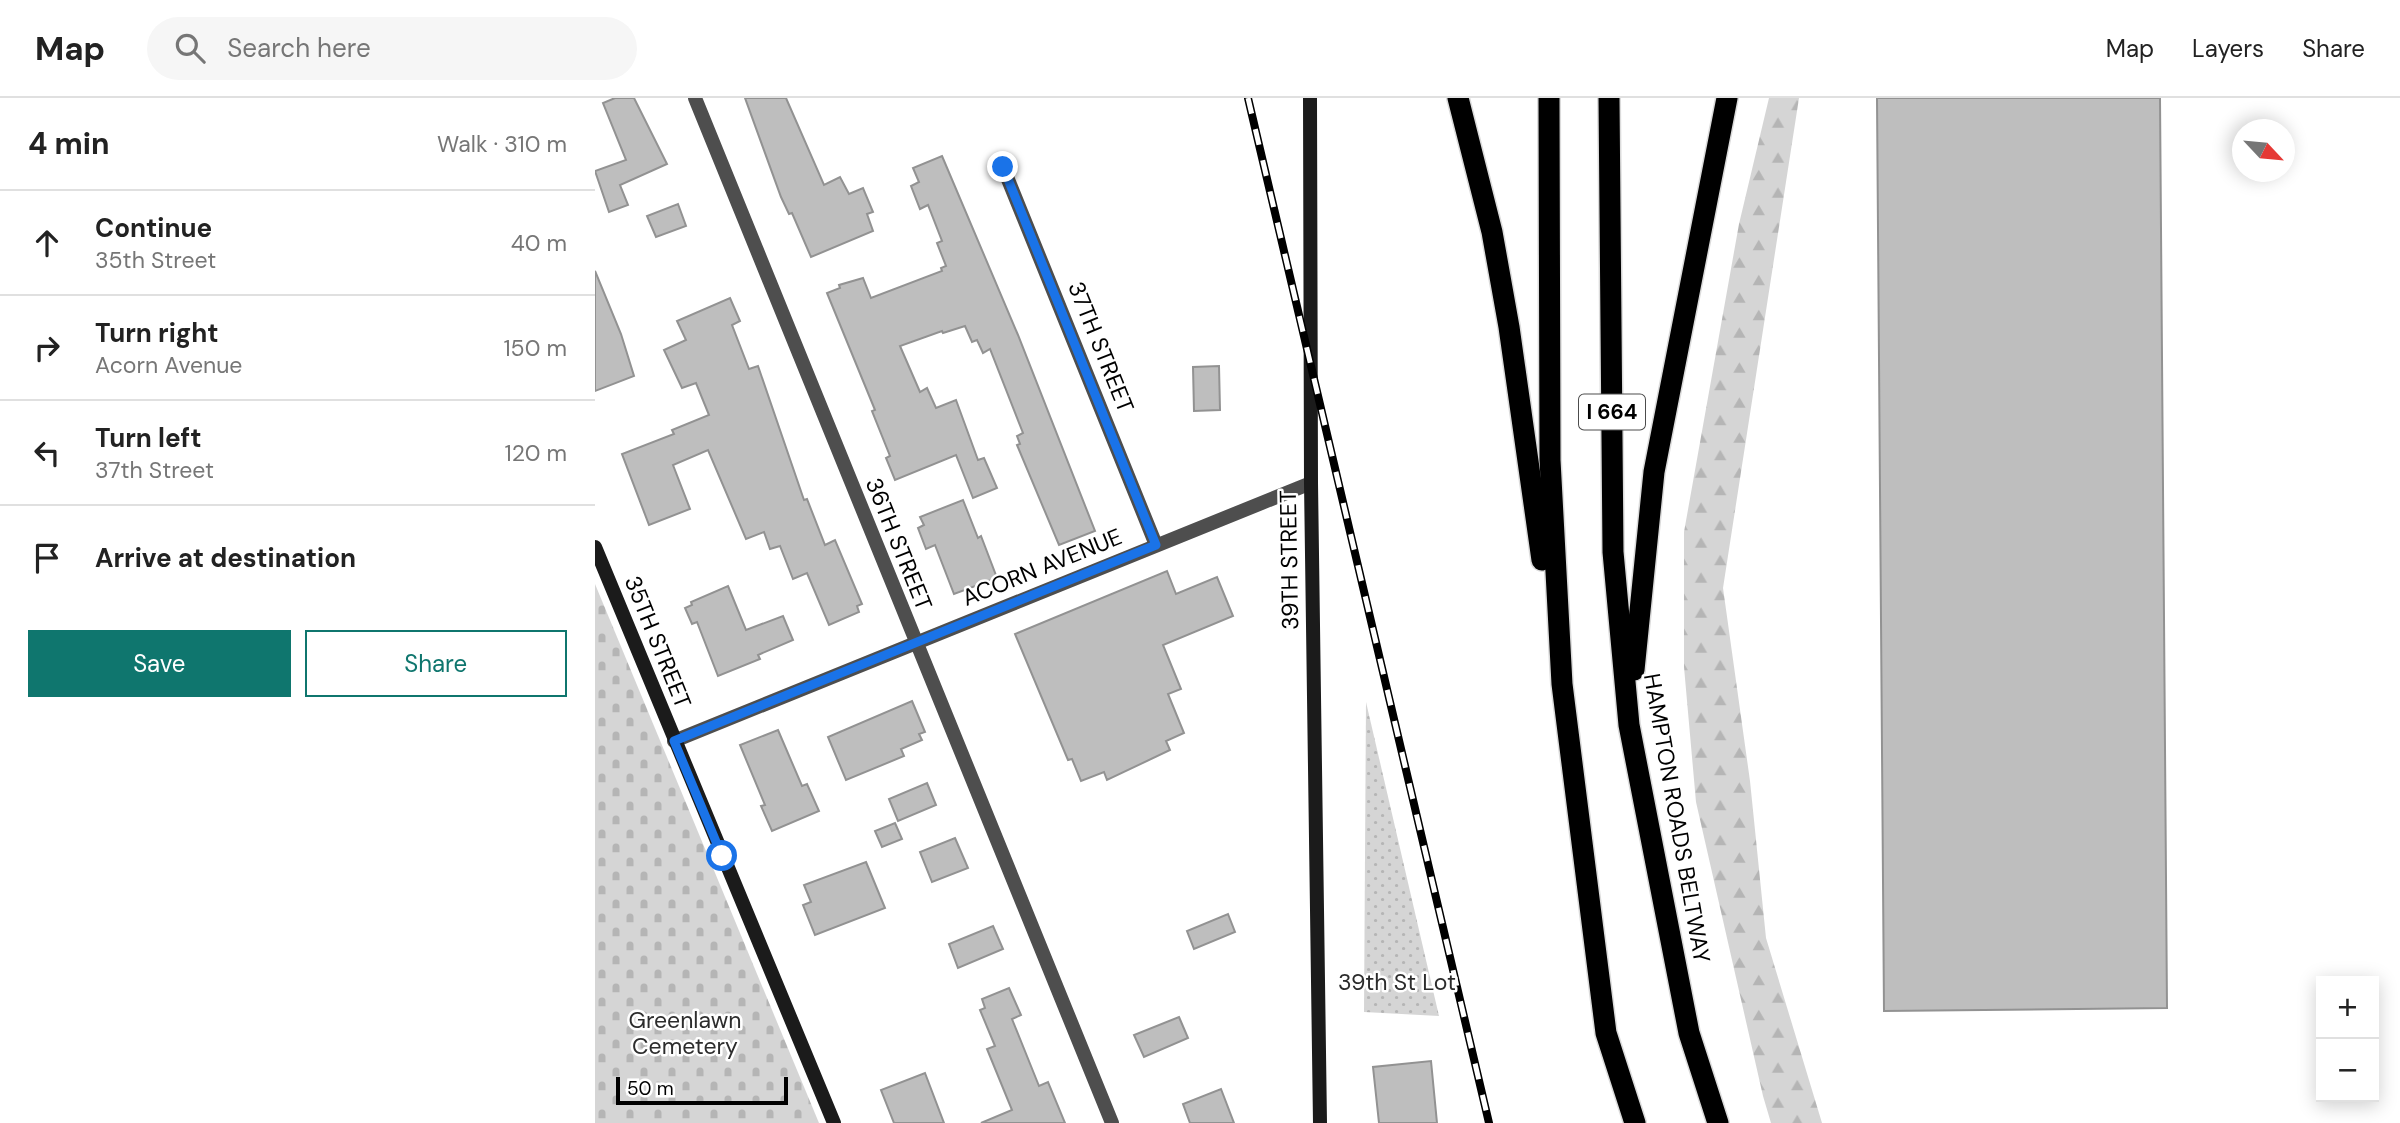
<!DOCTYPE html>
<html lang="en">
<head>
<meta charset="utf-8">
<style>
	:root { --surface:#fff; --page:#f6f6f6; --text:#222; --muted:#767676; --line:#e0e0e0; --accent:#0f766e }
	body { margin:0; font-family:"DM Sans",sans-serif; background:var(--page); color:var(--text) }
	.controls { position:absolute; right:21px; bottom:21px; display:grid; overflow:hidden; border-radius:0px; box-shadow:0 4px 18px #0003 }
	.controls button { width:63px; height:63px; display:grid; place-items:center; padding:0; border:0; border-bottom:2px solid var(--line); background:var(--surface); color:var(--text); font:35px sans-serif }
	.compass { position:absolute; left:1637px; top:21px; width:63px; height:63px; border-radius:50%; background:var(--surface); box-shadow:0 4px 18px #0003; rotate:116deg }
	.scale { position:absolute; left:21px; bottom:18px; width:172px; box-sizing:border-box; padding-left:7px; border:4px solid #000; border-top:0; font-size:19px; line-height:24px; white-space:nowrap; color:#000; -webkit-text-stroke:5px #fff; paint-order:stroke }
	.stop { position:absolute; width:21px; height:21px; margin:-16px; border:5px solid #1a73e8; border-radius:50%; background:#fff }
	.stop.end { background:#1a73e8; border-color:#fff; box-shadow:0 2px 7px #0008 }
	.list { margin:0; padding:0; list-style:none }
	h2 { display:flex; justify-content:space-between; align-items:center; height:91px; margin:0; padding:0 28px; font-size:30px }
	h2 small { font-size:23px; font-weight:400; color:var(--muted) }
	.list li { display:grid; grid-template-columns:46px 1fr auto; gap:21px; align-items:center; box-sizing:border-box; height:105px; padding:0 28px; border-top:2px solid var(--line) }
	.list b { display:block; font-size:26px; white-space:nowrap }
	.list p { margin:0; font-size:23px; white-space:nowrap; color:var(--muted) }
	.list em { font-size:23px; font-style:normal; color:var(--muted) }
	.actions { display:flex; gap:14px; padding:21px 28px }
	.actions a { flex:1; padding:16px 0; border:2px solid var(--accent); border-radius:0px; text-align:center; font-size:24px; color:var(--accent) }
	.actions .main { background:var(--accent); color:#fff }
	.icon { flex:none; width:38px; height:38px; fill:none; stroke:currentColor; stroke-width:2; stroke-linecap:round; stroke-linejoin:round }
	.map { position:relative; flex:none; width:1805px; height:1025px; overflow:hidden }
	header { display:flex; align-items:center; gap:42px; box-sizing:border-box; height:98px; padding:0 35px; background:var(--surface); border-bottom:2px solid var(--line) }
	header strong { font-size:33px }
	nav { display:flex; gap:38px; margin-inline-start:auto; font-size:24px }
	.search { width:490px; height:63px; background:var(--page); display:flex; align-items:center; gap:18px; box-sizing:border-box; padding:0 24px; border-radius:38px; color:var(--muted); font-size:26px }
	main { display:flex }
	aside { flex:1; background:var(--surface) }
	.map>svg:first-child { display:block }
</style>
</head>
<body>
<header>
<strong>Map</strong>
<div class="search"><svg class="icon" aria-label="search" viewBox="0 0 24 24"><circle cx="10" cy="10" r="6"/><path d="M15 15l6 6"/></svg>Search here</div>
<nav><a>Map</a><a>Layers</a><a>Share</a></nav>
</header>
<main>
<aside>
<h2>4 min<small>Walk · 310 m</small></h2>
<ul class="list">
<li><svg class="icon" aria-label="ahead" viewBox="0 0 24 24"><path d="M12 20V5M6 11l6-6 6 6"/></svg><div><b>Continue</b><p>35th Street</p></div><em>40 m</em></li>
<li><svg class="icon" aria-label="right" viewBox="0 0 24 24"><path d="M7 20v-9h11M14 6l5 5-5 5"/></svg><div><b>Turn right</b><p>Acorn Avenue</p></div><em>150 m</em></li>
<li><svg class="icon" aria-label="left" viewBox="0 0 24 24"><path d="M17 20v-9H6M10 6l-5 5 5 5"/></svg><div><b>Turn left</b><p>37th Street</p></div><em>120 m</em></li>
<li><svg class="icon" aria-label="arrive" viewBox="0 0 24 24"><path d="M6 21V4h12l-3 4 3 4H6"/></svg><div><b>Arrive at destination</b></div></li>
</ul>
<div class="actions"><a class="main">Save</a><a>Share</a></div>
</aside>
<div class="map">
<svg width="1805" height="1025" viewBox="0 0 1805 1025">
	<defs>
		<pattern id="green-dots" width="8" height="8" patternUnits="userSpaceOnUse" patternTransform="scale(1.75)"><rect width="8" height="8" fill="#d5d5d5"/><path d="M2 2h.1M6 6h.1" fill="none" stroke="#b5b5b5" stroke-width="1.8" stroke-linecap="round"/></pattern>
		<pattern id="forest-firs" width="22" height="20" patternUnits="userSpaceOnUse" patternTransform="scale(1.75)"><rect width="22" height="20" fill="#d5d5d5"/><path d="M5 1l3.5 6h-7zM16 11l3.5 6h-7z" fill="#b5b5b5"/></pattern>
		<pattern id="cemetery-stones" width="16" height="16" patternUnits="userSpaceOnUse" patternTransform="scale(1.75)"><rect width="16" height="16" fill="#d5d5d5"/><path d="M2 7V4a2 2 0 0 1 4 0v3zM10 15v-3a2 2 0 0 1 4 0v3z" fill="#b5b5b5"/></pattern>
	</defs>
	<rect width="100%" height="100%" fill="#fff"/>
	<polygon fill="url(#green-dots)" points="771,604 844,918 769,914"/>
	<polygon fill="url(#forest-firs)" points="1174,0 1204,0 1128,490 1155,683 1171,840 1227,1025 1176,1025 1168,998 1101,704 1089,569 1089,434 1144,126"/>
	<polygon fill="url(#cemetery-stones)" points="0,486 224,1025 0,1025"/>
	<g fill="#bebebe" stroke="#929292" stroke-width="2">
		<polygon points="20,0 39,0 72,66 25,87 33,107 14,114 0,73 31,62 8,5"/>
		<polygon points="150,0 191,0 229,87 245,79 254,96 268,90 278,114 272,116 278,133 216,159 197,115 194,116 186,99"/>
		<polygon points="1282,0 1565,0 1572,910 1289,913"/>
		<polygon points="347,58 423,237 500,433 464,447 422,347 425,346 422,338 428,335 395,251 388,255 382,242 377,244 370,228 348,235 347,233 305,248 325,294 332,290 341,310 361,302 383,362 389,360 402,390 378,400 361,357 300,382 291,360 295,358 277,313 280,312 232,195 245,190 244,187 268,180 276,200 347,173 346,170 351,168 342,145 347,143 333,107 325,111 316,88 324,84 318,70"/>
		<polygon points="83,106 91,128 61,139 52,118"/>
		<polygon points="0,173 26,236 39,278 0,293"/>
		<polygon points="135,200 145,223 137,227 154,271 163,268 209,402 212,401 230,447 240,442 267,506 262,508 264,514 234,527 212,475 198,481 185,448 175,451 169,434 151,441 113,352 78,367 95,411 54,427 27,356 79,336 77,332 114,317 101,285 87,290 69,252 91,242 82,223"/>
		<polygon points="624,268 625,312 599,313 598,269"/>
		<polygon points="368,402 383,440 386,438 402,480 359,496 340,447 331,451 323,430 329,427 325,419"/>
		<polygon points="572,473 581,496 622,479 638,518 568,547 586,591 573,596 589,635 571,643 575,652 512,682 509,674 486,683 477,661 473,662 420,536"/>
		<polygon points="133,488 151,532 188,518 198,542 163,557 165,561 123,578 102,524 97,526 90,510 97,507 96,504"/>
		<polygon points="317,603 330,634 324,636 327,642 306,651 309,658 251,682 233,639"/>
		<polygon points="183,632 207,688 212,686 224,713 177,733 166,708 170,707 145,647"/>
		<polygon points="332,685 341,707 303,723 294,701"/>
		<polygon points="300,725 307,741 287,749 280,733"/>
		<polygon points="360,740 373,770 337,784 325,754"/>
		<polygon points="271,764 290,810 220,837 208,807 216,804 209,787"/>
		<polygon points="633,816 640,834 599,851 592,833"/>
		<polygon points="398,828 408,851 363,870 354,846"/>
		<polygon points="414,890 426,917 417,921 444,988 453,984 470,1025 386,1025 417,1012 392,951 400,948 385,912 390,910 387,901"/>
		<polygon points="584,919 593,940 549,959 539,937"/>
		<polygon points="836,963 842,1025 784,1025 778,969"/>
		<polygon points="330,975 349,1025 299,1025 286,992"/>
		<polygon points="626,991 639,1025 595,1025 588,1006"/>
	</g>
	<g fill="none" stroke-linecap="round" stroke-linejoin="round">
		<g stroke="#dbdbdb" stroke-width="24">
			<g id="highway">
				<polyline points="863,0 897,134 914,229 947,462"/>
				<polyline points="954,0 955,362 967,586 1011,935 1040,1025"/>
				<polyline points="1014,0 1018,454 1034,627 1094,935 1123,1025"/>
				<polyline points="1039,572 1059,374 1132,0"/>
			</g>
		</g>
		<g stroke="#4e4e4e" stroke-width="14">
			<polyline points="100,0 517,1025"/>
			<polyline points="408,69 561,447"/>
			<polyline points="79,643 716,385"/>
		</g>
		<g stroke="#1b1b1b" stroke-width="14">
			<polyline points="715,0 716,385 725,1025"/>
			<polyline points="0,449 239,1025"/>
		</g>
		<use href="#highway" stroke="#000" stroke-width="21"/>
		<g stroke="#000" stroke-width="8">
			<polyline id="rail" points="653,0 894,1025"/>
		</g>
		<use href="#rail" stroke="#fff" stroke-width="5" stroke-dasharray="16" stroke-linecap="butt"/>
	</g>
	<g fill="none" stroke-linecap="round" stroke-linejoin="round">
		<polyline stroke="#1a73e8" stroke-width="9" points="127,758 79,643 561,447 408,69"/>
	</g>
	<g text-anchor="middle" stroke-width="5" stroke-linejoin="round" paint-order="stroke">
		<rect fill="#fff" stroke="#4c4c4c" stroke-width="2" x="984" y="296.5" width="66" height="35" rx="5"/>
		<g font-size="21" font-weight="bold" fill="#000">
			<text x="1017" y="321">I 664</text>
		</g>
		<g font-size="23" fill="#000" stroke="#fff">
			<text transform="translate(506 249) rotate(68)" y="8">37TH STREET</text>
			<text transform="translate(304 446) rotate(68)" y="8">36TH STREET</text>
			<text transform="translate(694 462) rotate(-91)" y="8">39TH STREET</text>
			<text transform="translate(447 469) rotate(-22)" y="8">ACORN AVENUE</text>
			<text transform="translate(63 544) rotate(68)" y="8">35TH STREET</text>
			<text transform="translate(1082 720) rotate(80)" y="8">HAMPTON ROADS BELTWAY</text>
		</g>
		<g font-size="23" fill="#2c2c2c" stroke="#fff">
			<text x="802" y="892">39th St Lot</text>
			<text x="90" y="930">Greenlawn<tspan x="90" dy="26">Cemetery</tspan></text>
		</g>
	</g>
</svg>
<div class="controls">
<button>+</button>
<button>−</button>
</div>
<svg class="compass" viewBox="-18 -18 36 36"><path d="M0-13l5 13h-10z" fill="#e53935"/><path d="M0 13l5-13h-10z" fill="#767676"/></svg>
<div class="scale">50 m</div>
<div class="stop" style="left:127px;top:758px"></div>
<div class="stop end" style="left:408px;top:69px"></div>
</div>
</main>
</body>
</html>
